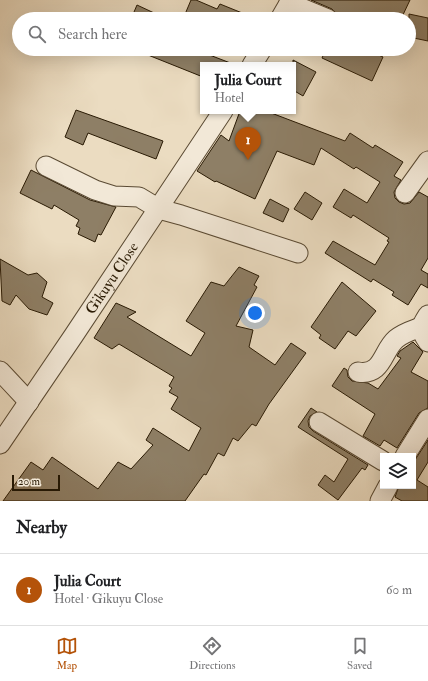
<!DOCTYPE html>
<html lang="en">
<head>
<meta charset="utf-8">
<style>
	:root { --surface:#fff; --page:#f2f2f2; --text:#202124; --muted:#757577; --line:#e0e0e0; --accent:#b45309 }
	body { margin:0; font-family:"IM FELL Double Pica",serif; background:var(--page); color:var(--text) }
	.controls { position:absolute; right:12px; bottom:12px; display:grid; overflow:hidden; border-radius:0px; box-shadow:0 4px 16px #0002 }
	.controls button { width:36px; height:36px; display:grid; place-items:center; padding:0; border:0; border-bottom:1px solid var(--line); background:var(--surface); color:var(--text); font:20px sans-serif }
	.scale { position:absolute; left:12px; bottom:10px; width:48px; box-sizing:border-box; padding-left:4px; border:2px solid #291a04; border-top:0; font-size:11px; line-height:14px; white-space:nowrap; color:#291a04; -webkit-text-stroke:3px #f2e8d7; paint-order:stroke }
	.you { position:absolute; left:255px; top:313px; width:14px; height:14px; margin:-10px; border:3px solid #fff; border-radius:50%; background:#1a73e8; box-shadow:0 0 0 6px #1a73e833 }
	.badge { display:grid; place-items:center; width:26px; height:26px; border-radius:50%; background:var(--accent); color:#fff; font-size:13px; font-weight:700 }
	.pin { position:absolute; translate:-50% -33px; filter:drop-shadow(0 1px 2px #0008) }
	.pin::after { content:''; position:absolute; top:21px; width:14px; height:12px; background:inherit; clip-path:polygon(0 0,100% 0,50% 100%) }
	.popup { position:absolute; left:200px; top:62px; width:96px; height:52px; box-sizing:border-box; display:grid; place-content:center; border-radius:0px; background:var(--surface); filter:drop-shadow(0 1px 3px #0005); font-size:13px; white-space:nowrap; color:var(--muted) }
	.popup b { font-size:15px; color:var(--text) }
	.popup::after { content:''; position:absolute; left:50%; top:100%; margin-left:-8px; border:8px solid transparent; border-top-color:var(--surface) }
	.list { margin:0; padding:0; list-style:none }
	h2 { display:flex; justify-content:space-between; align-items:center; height:52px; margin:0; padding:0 16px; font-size:17px }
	h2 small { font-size:13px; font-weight:400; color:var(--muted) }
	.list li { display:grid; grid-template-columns:26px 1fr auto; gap:12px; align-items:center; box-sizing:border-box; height:72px; padding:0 16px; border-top:1px solid var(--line) }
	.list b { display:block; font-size:15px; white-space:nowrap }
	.list p { margin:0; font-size:13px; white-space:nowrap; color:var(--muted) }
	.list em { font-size:13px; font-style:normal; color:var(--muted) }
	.icon { flex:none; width:22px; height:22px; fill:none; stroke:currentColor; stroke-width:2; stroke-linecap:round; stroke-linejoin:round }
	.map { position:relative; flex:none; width:428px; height:501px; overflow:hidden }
	.search { position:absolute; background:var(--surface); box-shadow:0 4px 16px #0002; left:12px; right:12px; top:12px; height:44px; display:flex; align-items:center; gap:10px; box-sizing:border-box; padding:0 14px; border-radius:22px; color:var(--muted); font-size:15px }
	.sheet { height:124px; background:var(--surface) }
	nav { display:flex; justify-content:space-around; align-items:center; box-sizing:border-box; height:56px; border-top:1px solid var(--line); background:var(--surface); font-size:11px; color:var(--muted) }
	nav a { display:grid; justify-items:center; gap:2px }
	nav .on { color:var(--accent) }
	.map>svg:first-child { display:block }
</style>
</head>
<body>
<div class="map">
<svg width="428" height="501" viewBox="0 0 428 501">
	<rect width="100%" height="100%" fill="#ebdcc1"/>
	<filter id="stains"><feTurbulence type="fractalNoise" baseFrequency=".005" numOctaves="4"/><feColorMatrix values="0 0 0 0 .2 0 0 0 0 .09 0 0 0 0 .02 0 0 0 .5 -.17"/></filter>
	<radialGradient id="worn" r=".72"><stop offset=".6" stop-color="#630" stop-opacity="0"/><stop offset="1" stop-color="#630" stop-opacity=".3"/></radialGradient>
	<g fill="#8e7f66" stroke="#291a04">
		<polygon points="191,0 196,0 217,9 220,4 257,19 183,19"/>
		<polygon points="311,0 410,0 401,19 348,19 338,15 332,9"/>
		<polygon points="137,5 167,19 131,19"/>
		<polygon points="409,14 428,18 428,41 409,37"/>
		<polygon points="133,49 194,49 233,64 203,65 203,77"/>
		<polygon points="326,49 365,49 383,57 372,81 322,58"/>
		<polygon points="293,60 316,72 303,96 293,90"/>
		<polygon points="76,110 163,141 156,159 88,133 83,145 65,137"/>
		<polygon points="240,111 266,111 345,141 350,133 373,148 375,145 403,162 394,176 401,180 394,192 395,198 399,202 404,204 410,203 419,192 428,197 428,258 421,270 428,274 428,288 421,284 408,305 392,295 394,292 373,279 371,282 325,253 333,241 375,265 389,242 387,241 389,238 353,215 351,218 333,207 344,189 367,203 380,182 356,167 354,169 321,148 314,165 277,151 255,199 216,181 215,182 197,171 221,135 229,141"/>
		<polygon points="31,170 90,200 116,207 101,235 98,234 95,242 78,234 80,228 76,226 79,220 54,205 52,209 20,193"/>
		<polygon points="305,192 322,203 312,220 294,209"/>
		<polygon points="270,199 289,209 283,222 263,213"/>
		<polygon points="0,259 28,275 37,273 47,282 42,297 53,303 47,315 29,309 16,295 10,305 2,301"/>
		<polygon points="239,267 259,276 254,285 257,287 236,326 253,330 249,347 275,365 291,343 306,353 269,404 256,426 252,424 238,441 233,438 224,456 218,453 206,475 204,474 185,501 3,501 31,462 43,470 52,457 98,489 118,462 131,469 153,445 146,440 153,428 189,451 201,428 171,409 178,397 169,392 172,388 169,386 174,377 119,344 112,349 94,338 116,303 136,312 127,317 191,356 205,333 186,321 211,282 224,286"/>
		<polygon points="342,282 376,311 356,336 348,331 335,349 319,338 321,335 311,327"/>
		<polygon points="413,342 423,352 411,372 428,381 428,408 419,413 397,448 384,440 380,446 363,436 375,414 332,386 344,368 347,370 348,377 352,381 368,383 378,389 401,358 397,356 400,351"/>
		<polygon points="311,408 317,412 310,416 308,421 309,427 313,431 368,465 365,470 362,468 338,500 318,485 325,475 334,482 348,459 298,427"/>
		<polygon points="428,440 428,462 417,480 428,487 428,501 402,501 395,497 399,486 413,486 413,463"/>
	</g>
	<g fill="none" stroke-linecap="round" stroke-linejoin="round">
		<g stroke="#5a4a33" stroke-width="21">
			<g id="minor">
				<polyline points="289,3 328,19"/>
				<polyline points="280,19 291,0"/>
				<polyline points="252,65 262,49"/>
				<polyline points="46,166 95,190 114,196 139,197 159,209 181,215 298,253"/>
				<polyline points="405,193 428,161"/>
				<path d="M 428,315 C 420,328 419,329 428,342"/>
				<polyline points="0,371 29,402"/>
				<path d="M 358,372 C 383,376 382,351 396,339 C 403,333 413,330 421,327"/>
				<polyline points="319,422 383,461"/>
				<path id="s1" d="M 0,444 L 74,335 L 223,111"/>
				<polyline points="405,456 428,419"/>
				<polyline points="380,501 388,486"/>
			</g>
		</g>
		<use href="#minor" stroke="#f2e8d7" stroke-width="19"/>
	</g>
	<g text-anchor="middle" stroke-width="3" stroke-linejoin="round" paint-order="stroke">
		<g font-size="15" fill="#291a04" stroke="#f2e8d7">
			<text dy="5" stroke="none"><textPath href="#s1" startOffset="200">Gikuyu Close</textPath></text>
		</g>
	</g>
	<rect width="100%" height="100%" filter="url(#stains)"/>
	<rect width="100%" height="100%" fill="url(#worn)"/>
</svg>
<div class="controls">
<button><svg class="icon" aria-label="layers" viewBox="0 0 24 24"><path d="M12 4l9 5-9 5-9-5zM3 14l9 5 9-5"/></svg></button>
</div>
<div class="scale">20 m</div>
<div class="you"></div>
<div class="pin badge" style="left:248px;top:160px">1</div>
<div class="popup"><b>Julia Court</b>Hotel</div>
<div class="search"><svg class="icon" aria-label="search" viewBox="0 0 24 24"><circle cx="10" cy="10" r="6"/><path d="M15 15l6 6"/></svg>Search here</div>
</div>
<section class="sheet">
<h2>Nearby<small></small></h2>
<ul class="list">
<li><span class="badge">1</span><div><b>Julia Court</b><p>Hotel · Gikuyu Close</p></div><em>60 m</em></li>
</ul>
</section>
<nav>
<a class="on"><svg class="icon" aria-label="map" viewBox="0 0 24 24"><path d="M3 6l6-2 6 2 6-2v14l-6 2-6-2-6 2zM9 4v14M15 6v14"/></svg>Map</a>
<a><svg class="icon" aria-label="directions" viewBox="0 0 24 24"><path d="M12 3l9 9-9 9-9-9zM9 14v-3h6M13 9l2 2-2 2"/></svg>Directions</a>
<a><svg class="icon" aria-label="saved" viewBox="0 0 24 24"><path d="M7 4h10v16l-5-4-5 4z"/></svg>Saved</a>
</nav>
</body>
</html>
